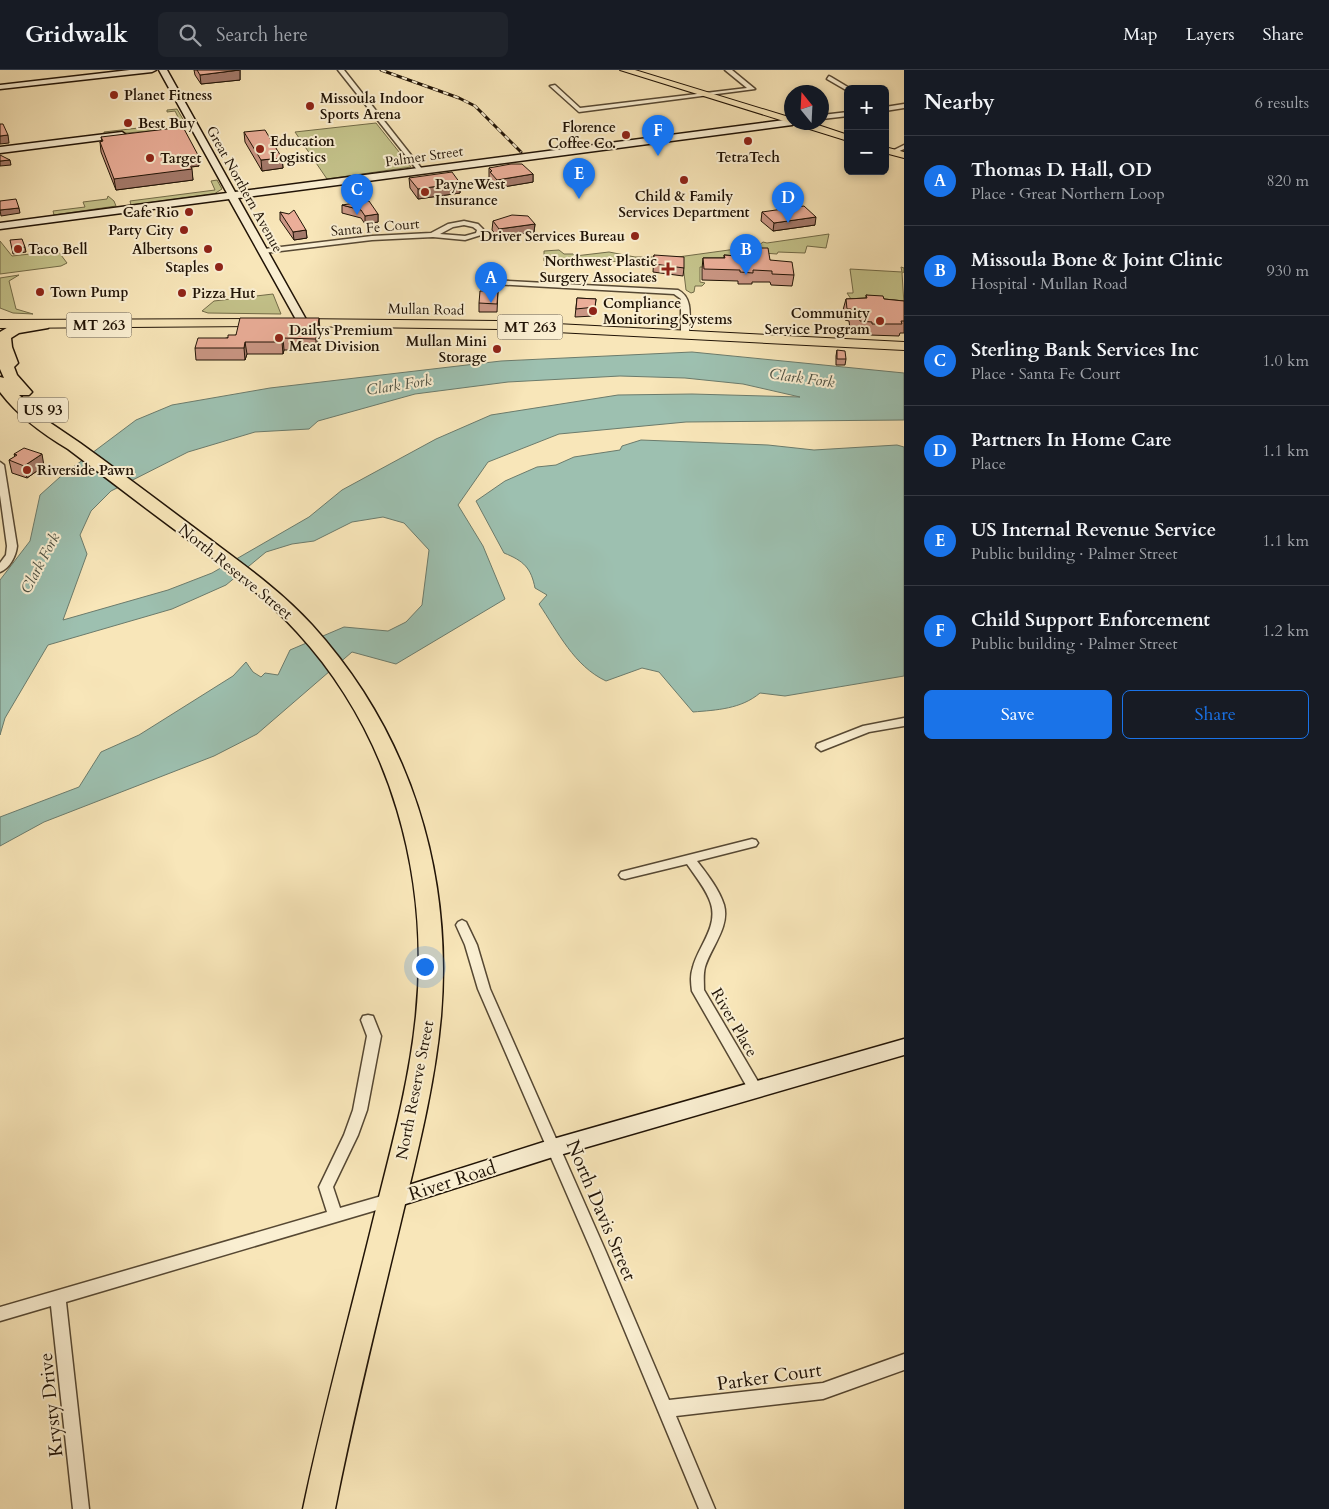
<!DOCTYPE html>
<html lang="en">
<head>
<meta charset="utf-8">
<style>
	:root { --surface:#171b24; --page:#20242c; --text:#f1f3f6; --muted:#9ea1a6; --line:#363941; --accent:#1a73e8 }
	body { margin:0; font-family:Cardo,serif; background:var(--page); color:var(--text) }
	.controls { position:absolute; right:15px; top:15px; display:grid; overflow:hidden; border-radius:8px; box-shadow:0 2px 8px #0003 }
	.controls button { width:45px; height:45px; display:grid; place-items:center; padding:0; border:0; border-bottom:1px solid var(--line); background:var(--surface); color:var(--text); font:25px sans-serif }
	.compass { position:absolute; left:784px; top:15px; width:45px; height:45px; border-radius:50%; background:var(--surface); box-shadow:0 2px 8px #0003; rotate:342deg }
	.you { position:absolute; left:424px; top:896px; width:18px; height:18px; margin:-12px; border:4px solid #fff; border-radius:50%; background:#1a73e8; box-shadow:0 0 0 8px #1a73e833 }
	.badge { display:grid; place-items:center; width:32px; height:32px; border-radius:50%; background:var(--accent); color:#fff; font-size:16px; font-weight:700 }
	.pin { position:absolute; translate:-50% -41px; filter:drop-shadow(0 1px 2px #0008) }
	.pin::after { content:''; position:absolute; top:26px; width:18px; height:15px; background:inherit; clip-path:polygon(0 0,100% 0,50% 100%) }
	.list { margin:0; padding:0; list-style:none }
	h2 { display:flex; justify-content:space-between; align-items:center; height:65px; margin:0; padding:0 20px; font-size:21px }
	h2 small { font-size:16px; font-weight:400; color:var(--muted) }
	.list li { display:grid; grid-template-columns:32px 1fr auto; gap:15px; align-items:center; box-sizing:border-box; height:90px; padding:0 20px; border-top:1px solid var(--line) }
	.list b { display:block; font-size:19px; white-space:nowrap }
	.list p { margin:0; font-size:16px; white-space:nowrap; color:var(--muted) }
	.list em { font-size:16px; font-style:normal; color:var(--muted) }
	.actions { display:flex; gap:10px; padding:15px 20px }
	.actions a { flex:1; padding:11px 0; border:1px solid var(--accent); border-radius:8px; text-align:center; font-size:18px; color:var(--accent) }
	.actions .main { background:var(--accent); color:#fff }
	.icon { flex:none; width:28px; height:28px; fill:none; stroke:currentColor; stroke-width:2; stroke-linecap:round; stroke-linejoin:round }
	.map { position:relative; flex:none; width:904px; height:1439px; overflow:hidden }
	header { display:flex; align-items:center; gap:30px; box-sizing:border-box; height:70px; padding:0 25px; background:var(--surface); border-bottom:1px solid var(--line) }
	header strong { font-size:24px }
	nav { display:flex; gap:28px; margin-inline-start:auto; font-size:18px }
	.search { width:350px; height:45px; background:var(--page); display:flex; align-items:center; gap:12px; box-sizing:border-box; padding:0 18px; border-radius:8px; color:var(--muted); font-size:19px }
	main { display:flex }
	aside { flex:1; background:var(--surface) }
	.map>svg:first-child { display:block }
</style>
</head>
<body>
<header>
<strong>Gridwalk</strong>
<div class="search"><svg class="icon" aria-label="search" viewBox="0 0 24 24"><circle cx="10" cy="10" r="6"/><path d="M15 15l6 6"/></svg>Search here</div>
<nav><a>Map</a><a>Layers</a><a>Share</a></nav>
</header>
<main>
<div class="map">
<svg width="904" height="1439" viewBox="0 0 904 1439">
	<rect width="100%" height="100%" fill="#f8e6b9"/>
	<filter id="stains"><feTurbulence type="fractalNoise" baseFrequency=".004" numOctaves="4"/><feColorMatrix values="0 0 0 0 .2 0 0 0 0 .09 0 0 0 0 .02 0 0 0 .5 -.17"/></filter>
	<radialGradient id="worn" r=".72"><stop offset=".6" stop-color="#630" stop-opacity="0"/><stop offset="1" stop-color="#630" stop-opacity=".3"/></radialGradient>
	<g fill="#c4c38b" stroke="#726b48">
		<polygon points="177,39 187,56 184,58 104,65 104,62 164,55 166,59 182,55 175,41 167,42 167,40"/>
		<polygon points="376,53 411,97 327,109 295,62"/>
		<polygon points="217,110 222,119 214,124 131,135 130,131 215,120 211,111"/>
		<polygon points="108,126 114,131 116,136 54,145 53,141 85,137 83,132 107,129"/>
		<polygon points="829,164 826,178 807,176 805,183 778,182 777,184 763,183 718,198 700,197 700,212 705,213 702,216 695,216 694,222 691,223 686,220 683,195 587,190 586,193 544,191 544,181 559,180 564,184 573,184 575,186 609,182 635,187 678,187 758,176 763,172 767,173"/>
		<polygon points="0,171 12,186 58,181 67,193 61,196 0,204"/>
		<polygon points="901,197 904,198 904,202 902,203 904,234 851,229 847,223 853,223 853,221 850,199 902,202"/>
		<polygon points="19,205 9,211 16,239 33,244 13,243 0,238 0,208"/>
		<polygon points="273,224 281,244 208,243 202,241 214,231"/>
	</g>
	<g fill="#9dc0b0" stroke="#6b7b6c" fill-rule="evenodd">
		<path d="M 692,282 L 904,303 L 904,350 L 686,352 L 559,364 L 488,392 L 458,435 L 483,476 L 505,529 L 396,594 L 352,582 L 257,664 L 214,686 L 44,752 L 0,776 L 0,747 L 79,717 L 101,682 L 139,665 L 233,606 L 246,592 L 253,602 L 261,607 L 265,603 L 278,605 L 290,580 L 344,557 L 388,561 L 406,552 L 422,535 L 429,480 L 404,453 L 383,447 L 352,452 L 314,471 L 292,474 L 266,482 L 226,515 L 172,539 L 48,575 L 5,648 L 0,665 L 0,510 L 30,471 L 40,425 L 60,407 L 136,350 L 172,335 L 270,318 L 501,291 ZM 620,306 L 685,308 L 743,314 L 800,327 L 692,324 L 618,325 L 491,345 L 436,369 L 342,420 L 309,447 L 212,503 L 168,520 L 63,550 L 87,484 L 80,465 L 91,441 L 111,421 L 188,382 L 255,362 L 309,359 L 318,351 L 415,324 L 508,312 Z"/>
		<path d="M 641,370 L 768,375 L 814,380 L 897,375 L 904,377 L 904,606 L 785,626 L 760,623 C 741,639 717,640 693,642 L 659,602 L 642,598 L 606,611 C 574,596 558,562 539,534 L 547,525 L 535,518 C 531,498 524,491 504,483 L 476,431 L 505,411 L 537,397 L 556,395 L 574,387 L 620,380 L 622,376 Z"/>
	</g>
	<g fill="none" stroke-linecap="round" stroke-linejoin="round">
		<g stroke="#564833" stroke-width="3">
			<g id="street">
				<polygon points="338,0 344,0 422,99 422,101 418,101"/>
				<polygon points="725,0 732,0 755,19 579,42 550,16 555,15 580,38 747,18"/>
				<polygon points="829,6 831,7 851,19 846,20 827,9"/>
				<polygon points="904,34 904,38 885,41 885,37"/>
				<polygon points="848,42 848,46 822,49 822,45"/>
				<polygon points="904,75 904,79 893,84 890,82"/>
				<path d="M 464,151 L 478,154 L 483,159 L 481,165 L 465,170 L 433,167 L 372,170 L 264,183 L 260,181 L 264,179 L 372,166 L 431,163 L 448,154 ZM 464,155 L 473,157 L 477,160 L 476,163 L 465,166 L 440,164 L 453,157 Z"/>
				<path d="M 490,210 L 678,220 C 694,228 689,248 689,264 L 685,266 L 681,264 L 681,229 L 674,224 L 493,214 L 489,212 Z"/>
				<path d="M 0,392 L 4,395 L 17,476 C 16,486 10,498 0,502 L 0,493 L 6,485 L 7,476 L 0,425 Z"/>
				<polygon points="904,648 904,656 869,662 821,681 816,677 817,674 863,656"/>
				<path d="M 752,769 L 756,770 L 758,773 L 756,776 L 697,791 C 707,804 719,819 724,835 C 730,857 711,877 705,897 C 703,905 704,912 704,920 L 763,1020 L 761,1024 L 756,1026 L 751,1024 L 692,921 C 691,913 690,906 693,897 C 698,877 718,857 711,834 C 707,820 695,806 687,794 L 625,809 L 621,808 L 619,805 L 621,802 L 625,801 Z"/>
				<polygon points="462,850 466,852 477,875 490,919 606,1182 669,1330 823,1313 904,1284 904,1300 823,1329 676,1346 715,1439 699,1439 592,1182 478,919 465,875 456,855 458,852"/>
				<polygon points="368,945 373,946 381,966 367,1040 358,1065 333,1117 340,1138 392,1123 397,1124 399,1129 397,1134 66,1232 89,1439 73,1439 51,1236 0,1251 0,1237 327,1142 319,1117 344,1065 353,1040 367,966 361,950 363,946"/>
			</g>
		</g>
		<g stroke="#201306" stroke-width="3">
			<g id="secondary">
				<polygon points="130,0 156,0 152,2 0,19 0,15"/>
				<polygon points="159,0 167,0 235,122 792,49 792,52 796,52 792,55 238,128 308,253 303,256 298,253 229,129 0,159 0,153 227,123"/>
				<polygon points="122,62 126,65 125,67 0,83 0,77"/>
				<polygon points="904,969 904,985 553,1087 393,1138 386,1136 383,1129 386,1122 393,1120 553,1069"/>
			</g>
		</g>
		<g stroke="#201306" stroke-width="2">
			<g id="primary">
				<polygon points="620,0 635,0 792,48 792,52 809,52 848,65 848,71"/>
				<polygon points="885,77 904,82 904,88 885,83"/>
				<polygon points="264,249 270,253 268,256 0,258 0,250"/>
				<polygon points="294,249 499,251 904,272 904,280 499,259 290,256 288,253"/>
			</g>
		</g>
		<g stroke="#201306" stroke-width="3">
			<path id="highway" d="M 43,251 L 48,252 L 50,255 L 48,258 L 19,263 L 11,268 L 12,277 L 18,293 L 14,297 L 17,305 L 32,322 L 29,325 L 19,325 L 49,352 L 80,373 C 123,404 165,436 208,468 C 244,495 281,521 312,555 C 410,663 453,801 441,946 C 435,1015 417,1084 401,1151 C 378,1247 354,1342 335,1439 L 303,1439 C 323,1343 349,1249 372,1155 C 389,1086 409,1016 416,946 C 430,807 392,665 297,562 C 265,527 228,499 190,471 C 149,441 109,410 68,379 C 43,364 18,346 0,322 L 0,307 L 4,308 L 0,299 L 0,262 L 10,256 Z"/>
		</g>
		<use href="#street" fill="#faefd2" fill-rule="evenodd"/>
		<use href="#secondary" fill="#faefd2" fill-rule="evenodd"/>
		<use href="#primary" fill="#f8e6b9" fill-rule="evenodd"/>
		<use href="#highway" fill="#f8e6b9" fill-rule="evenodd"/>
		<g stroke="#201306" stroke-width="3">
			<polyline id="rail" points="381,0 459,28 475,36 521,82"/>
		</g>
		<use href="#rail" stroke="#faefd2" stroke-width="2" stroke-dasharray="5.5" stroke-linecap="butt"/>
	</g>
	<g fill="#ca9684" stroke="#201306">
		<polygon points="194,0 240,0 240,10 201,14 195,5"/>
		<polygon points="244,62 282,88 283,98 262,101 245,72"/>
		<polygon points="101,67 199,96 191,97 193,110 116,120 101,82 100,72 102,71"/>
		<polygon points="489,98 533,104 533,112 497,118 489,110"/>
		<polygon points="409,108 460,113 460,123 418,129 410,118"/>
		<polygon points="342,135 378,144 378,152 365,154 361,148 342,143"/>
		<polygon points="280,142 306,160 307,168 294,170 280,150"/>
		<polygon points="762,142 815,155 773,161 761,151"/>
		<polygon points="493,151 535,154 534,162 498,167 492,160"/>
		<polygon points="752,178 770,190 794,205 792,216 771,215 770,212 752,212 752,214 738,214 738,211 702,210 702,199 703,188 724,188 724,185 736,186 737,182 751,183"/>
		<polygon points="654,185 684,198 683,206 653,202"/>
		<polygon points="498,221 497,242 479,242 479,233"/>
		<polygon points="866,225 884,229 904,231 904,263 900,263 899,266 869,265 869,264 857,263 857,259 850,259 849,251 845,250 843,240 846,229 866,228"/>
		<polygon points="577,228 596,229 594,246 575,247"/>
		<polygon points="320,260 316,280 284,280 283,284 247,284 245,290 196,290 195,278 236,265"/>
		<polygon points="837,280 846,289 845,295 836,295 836,286"/>
		<polygon points="14,384 44,396 27,408 12,403 9,390 15,387"/>
	</g>
	<g fill="#a47a6b" stroke="#201306">
		<polygon points="240,0 240,10 201,14 200,5"/>
		<polygon points="8,65 9,73 0,74 0,66"/>
		<polygon points="198,85 199,96 191,97 192,99 193,110 116,120 114,109 187,90 189,87"/>
		<polygon points="282,88 283,98 262,101 261,90"/>
		<polygon points="10,90 11,95 0,96 0,91"/>
		<polygon points="533,104 533,112 497,118 497,110"/>
		<polygon points="460,113 460,123 418,129 418,119"/>
		<polygon points="19,138 20,143 1,146 0,140"/>
		<polygon points="378,144 378,152 365,154 365,146"/>
		<polygon points="816,147 815,155 773,161 774,153"/>
		<polygon points="535,154 534,162 498,167 499,159"/>
		<polygon points="306,160 307,168 294,170 293,162"/>
		<polygon points="25,177 26,182 13,184 12,179"/>
		<polygon points="319,248 320,260 316,280 316,269"/>
		<polygon points="283,268 284,280 283,284 282,272"/>
		<polygon points="245,272 247,284 245,290 244,278"/>
		<polygon points="42,384 44,396 27,408 24,396"/>
	</g>
	<g fill="#ebae99" stroke="#201306">
		<polygon points="197,0 239,0 200,5"/>
		<polygon points="0,54 3,54 8,65 0,66"/>
		<polygon points="183,57 198,85 189,87 190,89 187,90 192,99 114,109 100,72 103,71 101,67"/>
		<polygon points="265,60 282,88 261,90 244,62"/>
		<polygon points="0,85 10,90 0,91"/>
		<polygon points="511,94 522,94 533,104 497,110 490,102 492,101 489,98"/>
		<polygon points="452,102 460,113 418,119 409,108"/>
		<polygon points="16,129 19,138 0,140 0,131"/>
		<polygon points="369,131 378,144 365,146 361,140 342,135"/>
		<polygon points="804,136 816,147 774,153 762,142"/>
		<polygon points="294,140 306,160 293,162 280,142 289,144"/>
		<polygon points="512,145 528,146 535,154 499,159 493,151"/>
		<polygon points="22,169 25,177 12,179 10,170"/>
		<polygon points="752,178 768,178 770,190 792,192 794,205 772,204 772,201 753,200 753,203 740,202 740,200 704,199 703,188 725,188 724,185 737,186 737,182 752,183"/>
		<polygon points="654,185 684,187 684,198 654,194"/>
		<polygon points="480,221 498,221 497,234 479,233"/>
		<polygon points="866,225 883,226 884,229 904,231 904,251 901,251 902,254 872,254 872,252 860,251 859,248 853,247 851,239 847,239 846,229 867,228"/>
		<polygon points="577,228 596,229 595,237 576,239"/>
		<polygon points="240,248 319,248 316,269 283,268 282,272 245,272 244,278 195,278 198,268 228,268 228,265 236,265"/>
		<polygon points="837,280 845,281 846,289 837,289"/>
		<polygon points="24,378 42,384 24,396 9,390 17,385 14,384"/>
	</g>
	<g fill="#8f2418" stroke="#faefd2" stroke-width="2">
		<circle cx="114" cy="25" r="5"/>
		<circle cx="310" cy="36" r="5"/>
		<circle cx="128" cy="53" r="5"/>
		<circle cx="626" cy="65" r="5"/>
		<circle cx="748" cy="71" r="5"/>
		<circle cx="260" cy="79" r="5"/>
		<circle cx="150" cy="88" r="5"/>
		<circle cx="684" cy="110" r="5"/>
		<circle cx="425" cy="122" r="5"/>
		<circle cx="189" cy="142" r="5"/>
		<circle cx="184" cy="160" r="5"/>
		<circle cx="635" cy="166" r="5"/>
		<circle cx="18" cy="179" r="5"/>
		<circle cx="208" cy="179" r="5"/>
		<circle cx="219" cy="197" r="5"/>
		<path d="M665.5 191.5h5v5h5v5h-5v5h-5v-5h-5v-5h5z"/>
		<circle cx="40" cy="222" r="5"/>
		<circle cx="182" cy="223" r="5"/>
		<circle cx="593" cy="241" r="5"/>
		<circle cx="880" cy="251" r="5"/>
		<circle cx="279" cy="268" r="5"/>
		<circle cx="497" cy="279" r="5"/>
		<circle cx="27" cy="400" r="5"/>
	</g>
	<g text-anchor="middle" stroke-width="4" stroke-linejoin="round" paint-order="stroke">
		<g font-size="14" font-weight="bold" fill="#201306" stroke="#faefd2" text-anchor="start">
			<text x="124" y="30">Planet Fitness</text>
			<text x="320" y="33">Missoula Indoor<tspan x="320" dy="16">Sports Arena</tspan></text>
			<text x="138" y="58">Best Buy</text>
			<text x="616" y="62" text-anchor="end">Florence<tspan x="616" dy="16">Coffee Co.</tspan></text>
			<text x="270" y="76">Education<tspan x="270" dy="16">Logistics</tspan></text>
			<text x="748" y="92" text-anchor="middle">TetraTech</text>
			<text x="160" y="93">Target</text>
			<text x="435" y="119">PayneWest<tspan x="435" dy="16">Insurance</tspan></text>
			<text x="684" y="131" text-anchor="middle">Child &amp; Family<tspan x="684" dy="16">Services Department</tspan></text>
			<text x="179" y="147" text-anchor="end">Cafe Rio</text>
			<text x="174" y="165" text-anchor="end">Party City</text>
			<text x="625" y="171" text-anchor="end">Driver Services Bureau</text>
			<text x="28" y="184">Taco Bell</text>
			<text x="198" y="184" text-anchor="end">Albertsons</text>
			<text x="657" y="196" text-anchor="end">Northwest Plastic<tspan x="657" dy="16">Surgery Associates</tspan></text>
			<text x="209" y="202" text-anchor="end">Staples</text>
			<text x="50" y="227">Town Pump</text>
			<text x="192" y="228">Pizza Hut</text>
			<text x="603" y="238">Compliance<tspan x="603" dy="16">Monitoring Systems</tspan></text>
			<text x="870" y="248" text-anchor="end">Community<tspan x="870" dy="16">Service Program</tspan></text>
			<text x="289" y="265">Dailys Premium<tspan x="289" dy="16">Meat Division</tspan></text>
			<text x="487" y="276" text-anchor="end">Mullan Mini<tspan x="487" dy="16">Storage</tspan></text>
			<text x="37" y="405">Riverside Pawn</text>
		</g>
		<g font-size="14" fill="#201306" stroke="#faefd2">
			<text transform="translate(424 86) rotate(-8)" y="5">Palmer Street</text>
			<text transform="translate(245 119) rotate(61)" y="5">Great Northern Avenue</text>
			<text transform="translate(375 157) rotate(-5)" y="5">Santa Fe Court</text>
			<text transform="translate(426 239) rotate(1)" y="5">Mullan Road</text>
		</g>
		<g fill="#faefd2" stroke="#615543" stroke-width="1">
			<rect x="66.5" y="242.5" width="65" height="25" rx="4"/>
			<rect x="497.5" y="244.5" width="65" height="25" rx="4"/>
			<rect x="18" y="327.5" width="50" height="25" rx="4"/>
		</g>
		<g font-size="15" font-weight="bold" fill="#201306">
			<text x="99" y="260">MT 263</text>
			<text x="530" y="262">MT 263</text>
			<text x="43" y="345">US 93</text>
		</g>
		<g font-size="15" font-style="italic" fill="#4c5042" stroke="#faefd2">
			<text transform="translate(802 308) rotate(8)" y="5">Clark Fork</text>
			<text transform="translate(399 315) rotate(-9)" y="5">Clark Fork</text>
			<text transform="translate(40 493) rotate(-62)" y="5">Clark Fork</text>
		</g>
		<g font-size="16" fill="#201306" stroke="#faefd2">
			<text transform="translate(236 501) rotate(39)" y="6">North Reserve Street</text>
			<text transform="translate(735 952) rotate(60)" y="6">River Place</text>
			<text transform="translate(414 1020) rotate(-79)" y="6">North Reserve Street</text>
		</g>
		<g font-size="19" fill="#201306" stroke="#faefd2">
			<text transform="translate(452 1110) rotate(-18)" y="7">River Road</text>
			<text transform="translate(602 1140) rotate(67)" y="7">North Davis Street</text>
			<text transform="translate(769 1306) rotate(-8)" y="7">Parker Court</text>
			<text transform="translate(50 1335) rotate(-96)" y="7">Krysty Drive</text>
		</g>
	</g>
	<rect width="100%" height="100%" filter="url(#stains)"/>
	<rect width="100%" height="100%" fill="url(#worn)"/>
</svg>
<div class="controls">
<button>+</button>
<button>−</button>
</div>
<svg class="compass" viewBox="-18 -18 36 36"><path d="M0-13l5 13h-10z" fill="#e53935"/><path d="M0 13l5-13h-10z" fill="#9ea1a6"/></svg>
<div class="you"></div>
<div class="pin badge" style="left:491px;top:233px">A</div>
<div class="pin badge" style="left:746px;top:205px">B</div>
<div class="pin badge" style="left:357px;top:145px">C</div>
<div class="pin badge" style="left:788px;top:153px">D</div>
<div class="pin badge" style="left:579px;top:129px">E</div>
<div class="pin badge" style="left:658px;top:86px">F</div>
</div>
<aside>
<h2>Nearby<small>6 results</small></h2>
<ul class="list">
<li><span class="badge">A</span><div><b>Thomas D. Hall, OD</b><p>Place · Great Northern Loop</p></div><em>820 m</em></li>
<li><span class="badge">B</span><div><b>Missoula Bone &amp; Joint Clinic</b><p>Hospital · Mullan Road</p></div><em>930 m</em></li>
<li><span class="badge">C</span><div><b>Sterling Bank Services Inc</b><p>Place · Santa Fe Court</p></div><em>1.0 km</em></li>
<li><span class="badge">D</span><div><b>Partners In Home Care</b><p>Place</p></div><em>1.1 km</em></li>
<li><span class="badge">E</span><div><b>US Internal Revenue Service</b><p>Public building · Palmer Street</p></div><em>1.1 km</em></li>
<li><span class="badge">F</span><div><b>Child Support Enforcement</b><p>Public building · Palmer Street</p></div><em>1.2 km</em></li>
</ul>
<div class="actions"><a class="main">Save</a><a>Share</a></div>
</aside>
</main>
</body>
</html>
